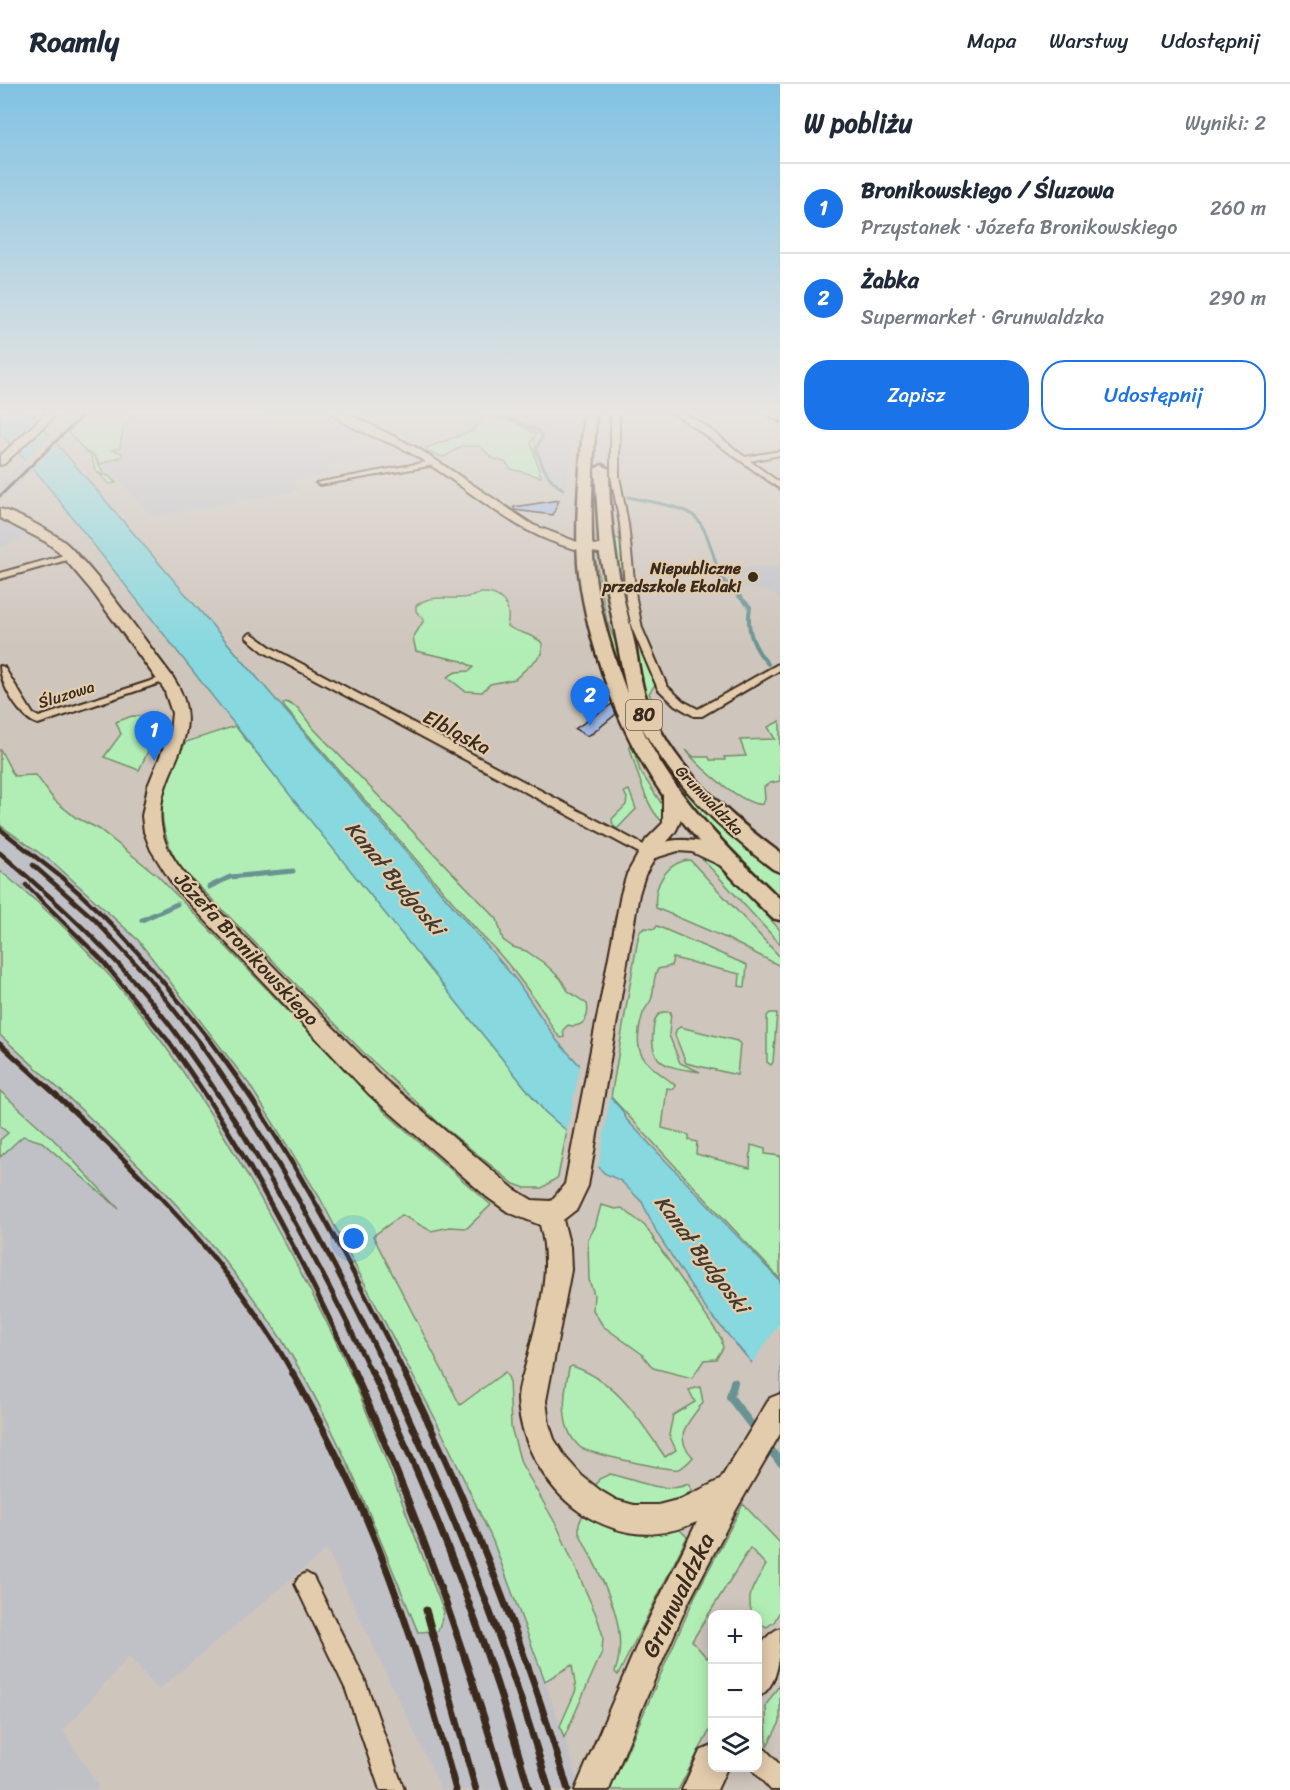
<!DOCTYPE html>
<html lang="pl">
<head>
<meta charset="utf-8">
<style>
	:root { --surface:#fff; --page:#f6f6f7; --text:#1f2937; --muted:#747a83; --line:#e0e1e3; --accent:#1a73e8 }
	body { margin:0; font-family:Sriracha,sans-serif; background:var(--page); color:var(--text) }
	.controls { position:absolute; right:18px; bottom:18px; display:grid; overflow:hidden; border-radius:12px; box-shadow:0 3px 15px #0003 }
	.controls button { width:54px; height:54px; display:grid; place-items:center; padding:0; border:0; border-bottom:2px solid var(--line); background:var(--surface); color:var(--text); font:30px sans-serif }
	.you { position:absolute; left:354px; top:1155px; width:21px; height:21px; margin:-15px; border:4px solid #fff; border-radius:50%; background:#1a73e8; box-shadow:0 0 0 9px #1a73e833 }
	.badge { display:grid; place-items:center; width:39px; height:39px; border-radius:50%; background:var(--accent); color:#fff; font-size:20px; font-weight:700 }
	.pin { position:absolute; translate:-50% -50px; filter:drop-shadow(0 2px 3px #0008) }
	.pin::after { content:''; position:absolute; top:32px; width:21px; height:18px; background:inherit; clip-path:polygon(0 0,100% 0,50% 100%) }
	.list { margin:0; padding:0; list-style:none }
	h2 { display:flex; justify-content:space-between; align-items:center; height:78px; margin:0; padding:0 24px; font-size:26px }
	h2 small { font-size:20px; font-weight:400; color:var(--muted) }
	.list li { display:grid; grid-template-columns:39px 1fr auto; gap:18px; align-items:center; box-sizing:border-box; height:90px; padding:0 24px; border-top:2px solid var(--line) }
	.list b { display:block; font-size:22px; white-space:nowrap }
	.list p { margin:0; font-size:20px; white-space:nowrap; color:var(--muted) }
	.list em { font-size:20px; font-style:normal; color:var(--muted) }
	.actions { display:flex; gap:12px; padding:18px 24px }
	.actions a { flex:1; padding:14px 0; border:2px solid var(--accent); border-radius:24px; text-align:center; font-size:21px; color:var(--accent) }
	.actions .main { background:var(--accent); color:#fff }
	.icon { flex:none; width:33px; height:33px; fill:none; stroke:currentColor; stroke-width:2; stroke-linecap:round; stroke-linejoin:round }
	.map { position:relative; flex:none; width:780px; height:1706px; overflow:hidden }
	header { display:flex; align-items:center; gap:36px; box-sizing:border-box; height:84px; padding:0 30px; background:var(--surface); border-bottom:2px solid var(--line) }
	header strong { font-size:28px }
	nav { display:flex; gap:33px; margin-inline-start:auto; font-size:21px }
	main { display:flex }
	aside { flex:1; background:var(--surface) }
	.map>svg:first-child { display:block }
</style>
</head>
<body>
<header>
<strong>Roamly</strong>
<nav><a>Mapa</a><a>Warstwy</a><a>Udostępnij</a></nav>
</header>
<main>
<div class="map">
<svg width="780" height="1706" viewBox="0 0 780 1706">
	<rect width="100%" height="100%" fill="#cec5bc"/>
	<filter id="ink" filterUnits="userSpaceOnUse"><feTurbulence type="fractalNoise" baseFrequency=".0167" numOctaves="2"/><feDisplacementMap in="SourceGraphic" scale="12" xChannelSelector="R" yChannelSelector="G"/><feConvolveMatrix kernelMatrix="1 2 1 2 8 2 1 2 1" color-interpolation-filters="sRGB"/></filter>
	<g filter="url(#ink)">
		<g fill="#c0c0c7">
			<polygon points="111,326 282,326 259,329 285,349 348,340 372,352 314,359 323,369 368,363 376,368 375,373 325,381 332,391 297,395 291,398 299,406 152,433 99,374"/>
			<polygon points="500,326 573,326 567,402 560,401 549,390 540,369 538,363 543,356 544,349"/>
			<polygon points="24,376 33,386 0,417 0,400"/>
			<polygon points="0,436 28,451 0,464"/>
			<polygon points="780,482 780,514 770,507 730,503 721,484"/>
			<polygon points="0,741 55,780 138,856 248,1000 320,1114 436,1336 493,1457 545,1597 581,1706 442,1706 327,1465 158,1606 129,1572 63,1647 98,1702 97,1706 0,1706"/>
		</g>
		<g fill="#b1eeb5" stroke="#768c6a" stroke-width="1.5">
			<polygon points="90,326 122,326 135,332 123,342 120,364 112,366 122,369 123,372 100,380 92,369 103,388 101,390 109,392 116,399 109,400 95,385 90,369 87,369 68,348"/>
			<polygon points="485,330 517,339 536,350 531,359 541,393 511,385 506,379 492,374 480,362 462,362 444,373 427,368 426,364 472,347"/>
			<path d="M 613,454 L 621,455 L 629,528 L 634,549 L 655,601 L 649,609 L 661,639 L 656,639 C 631,581 621,517 613,454 Z"/>
			<polygon points="593,474 596,477 607,538 621,571 642,641 638,642 616,584 597,519"/>
			<path d="M 481,509 C 502,508 512,522 507,542 C 517,549 534,550 542,559 L 542,570 L 515,595 L 490,600 L 482,608 L 465,607 L 447,593 L 456,588 L 470,587 L 473,583 L 462,577 L 416,567 L 413,554 L 424,536 L 416,527 L 416,522 C 434,506 457,521 481,509 Z"/>
			<path d="M 286,618 L 298,624 L 312,643 L 497,835 L 503,856 L 513,863 L 526,867 L 544,879 L 561,895 L 568,907 L 587,920 C 590,934 582,945 568,941 L 563,946 L 564,953 L 561,954 C 552,947 549,935 542,926 C 524,900 506,875 483,853 L 285,624 L 283,620 Z"/>
			<polygon points="132,632 164,634 139,686 104,673 121,650 116,638"/>
			<path d="M 780,637 L 780,697 L 770,699 L 764,703 L 765,715 L 763,720 C 744,723 698,682 686,666 L 694,673 L 709,673 L 710,676 L 725,676 L 724,673 L 746,672 L 740,656 L 775,655 L 768,643 Z"/>
			<path d="M 235,642 L 545,1028 L 567,1047 L 558,1093 L 542,1104 L 525,1104 L 514,1100 L 440,1040 L 367,972 L 181,784 C 151,736 160,706 186,658 Z"/>
			<polygon points="642,650 647,650 780,788 780,815 760,799 686,719"/>
			<path d="M 632,660 L 640,687 L 665,725 L 665,739 C 647,730 635,680 629,661 Z"/>
			<polygon points="0,665 14,692 36,691 54,716 75,733 99,745 157,791 386,1029 491,1121 467,1144 450,1143 431,1147 402,1131 373,1152 460,1321 505,1288 509,1295 511,1343 521,1379 558,1444 597,1533 603,1552 602,1568 564,1654 560,1642 576,1606 572,1581 545,1597 493,1457 436,1336 320,1114 249,1000 138,856 55,780 0,741"/>
			<polygon points="629,706 636,725 617,745 613,741 612,735 626,721 627,714 624,708"/>
			<polygon points="695,767 716,775 780,846 780,860"/>
			<path d="M 690,776 L 780,873 L 780,882 L 726,854 L 656,824 C 653,802 666,778 690,776 Z"/>
			<path d="M 0,787 C 123,883 207,1014 280,1150 C 302,1191 325,1232 344,1275 C 381,1357 411,1444 444,1528 L 438,1547 L 418,1548 C 377,1449 340,1348 282,1256 C 207,1138 103,1045 0,951 Z"/>
			<path d="M 657,842 L 747,881 L 745,903 L 739,902 L 740,890 L 673,874 L 671,882 L 658,885 C 652,894 655,906 651,916 C 648,922 643,926 642,933 C 630,975 648,979 675,1001 L 674,1005 L 667,1004 L 662,1044 L 689,1051 L 689,1056 L 697,1058 L 696,1070 L 750,1084 L 751,1061 L 765,1065 L 765,1070 L 780,1072 L 780,1195 L 611,1013 L 638,854 L 640,847 L 645,844 L 655,845 Z"/>
			<path d="M 663,928 L 671,928 L 669,951 L 680,979 L 700,988 C 672,983 649,984 653,948 C 654,939 654,932 663,928 Z"/>
			<polygon points="770,929 777,929 773,978 771,981 767,978 767,932"/>
			<polygon points="680,943 737,957 740,960 737,991 686,979 675,951 676,946"/>
			<polygon points="0,1007 52,1054 119,1125 42,1058 23,1052 0,1073 0,1056 8,1049 0,1042"/>
			<polygon points="601,1121 616,1125 622,1124 645,1142 721,1254 723,1264 716,1275 704,1276 692,1294 653,1284 642,1270 603,1242 593,1226 594,1210 589,1196 588,1155 595,1143"/>
			<path d="M 572,1282 C 617,1297 639,1335 665,1373 L 676,1366 L 669,1351 L 673,1331 L 695,1318 L 689,1306 L 700,1303 L 703,1318 C 690,1338 671,1351 693,1373 C 689,1378 684,1383 678,1385 C 670,1387 586,1369 580,1363 C 558,1344 564,1309 569,1284 Z"/>
			<path d="M 610,1390 C 633,1395 665,1411 688,1400 L 692,1406 C 661,1434 626,1422 594,1406 L 599,1395 Z"/>
			<path d="M 743,1420 L 780,1459 L 780,1527 L 774,1538 L 767,1543 L 758,1539 L 758,1530 L 752,1530 C 745,1510 756,1498 766,1481 L 750,1464 L 692,1557 L 707,1574 L 712,1567 L 712,1642 L 678,1706 L 610,1706 L 695,1512 Z"/>
			<path d="M 584,1428 C 624,1444 635,1453 680,1446 L 687,1453 L 618,1591 L 615,1588 C 632,1540 599,1491 579,1448 L 579,1440 Z"/>
			<polygon points="780,1600 780,1638 767,1662 766,1621"/>
		</g>
		<polygon fill="#87d8df" stroke="#699292" stroke-width="1.5" points="0,326 29,326 57,360 517,897 558,958 621,1025 627,1036 780,1197 780,1312 706,1225 658,1151 642,1118 621,1097 604,1089 567,1047 545,1028 297,720 39,391 0,349"/>
		<g fill="#cec5bc">
			<polygon points="52,349 59,358 30,387 22,378"/>
			<polygon points="581,977 611,1010 598,1086 566,1050"/>
			<polygon points="780,1239 780,1315 750,1282"/>
		</g>
		<g fill="none" stroke-linecap="round" stroke-linejoin="round">
			<g stroke="#699292" stroke-width="3">
				<path d="M 490,326 L 539,347 L 542,353 L 536,365 C 542,381 547,396 563,405"/>
				<path d="M 628,413 C 644,417 686,422 696,434 C 709,448 713,473 720,491"/>
			</g>
			<path stroke="#699292" stroke-width="4" d="M 719,489 L 721,494 L 750,523 C 746,546 753,563 768,580"/>
			<g stroke="#699292" stroke-width="5">
				<polyline points="209,803 230,793 293,787"/>
				<polyline points="142,836 177,820"/>
			</g>
			<g stroke="#699292" stroke-width="8">
				<polyline points="734,1298 730,1313 756,1347"/>
				<polyline points="767,1361 780,1378"/>
			</g>
		</g>
		<g fill="#9eb5e2" stroke="#3b2a1e" stroke-width="1.5">
			<polygon points="559,416 553,431 514,426 514,423"/>
			<polygon points="612,620 616,630 593,649 587,652 575,645"/>
		</g>
		<g fill="none" stroke-linecap="round" stroke-linejoin="round">
			<g stroke="#3b2a1e" stroke-width="4">
				<g id="street">
					<polygon points="611,326 619,326 619,392 628,440 636,515 642,544 667,602 683,617 698,625 780,579 780,586 702,632 694,632 675,621 658,605 632,544 626,515 620,440 611,392"/>
					<path d="M 667,326 C 691,325 726,359 745,373 L 780,367 L 780,371 L 750,377 L 780,399 L 780,405 L 684,336 Z"/>
					<polygon points="761,326 770,326 780,333 780,338"/>
					<polygon points="432,377 435,377 435,381 320,401 316,399"/>
					<polygon points="71,469 76,472 74,474 0,495 0,489"/>
					<polygon points="251,549 272,564 653,766 655,769 649,773 645,772 264,568 247,554 246,552"/>
					<path d="M 0,582 L 4,583 L 33,630 L 39,633 L 163,593 L 171,593 L 172,595 L 38,640 C 20,635 0,600 0,582 Z"/>
					<polygon points="306,1489 313,1493 364,1594 404,1706 380,1706 346,1606 295,1500 299,1493"/>
					<polygon points="758,1662 766,1666 780,1681 780,1706 771,1706 751,1684 758,1684"/>
				</g>
			</g>
			<g stroke="#3b2a1e" stroke-width="4">
				<g id="secondary">
					<polygon points="50,326 61,326 4,380 0,381 0,372"/>
					<path d="M 329,326 L 341,326 L 419,365 L 533,441 L 580,459 L 612,463 L 613,466 C 608,472 600,469 592,468 C 519,458 471,403 409,368 C 386,355 346,346 329,326 Z"/>
					<path d="M 0,425 C 18,430 56,449 69,462 C 107,501 139,549 172,592 C 215,655 150,686 162,746 C 166,771 186,791 201,809 L 385,996 L 514,1105 L 532,1116 L 551,1117 L 565,1100 L 621,810 L 627,790 L 646,756 L 663,739 L 663,712 L 666,708 L 678,708 C 687,724 680,747 666,758 C 686,752 728,760 739,779 L 736,784 L 730,786 L 692,768 L 678,767 L 655,774 L 645,791 L 639,810 L 588,1102 L 577,1125 L 563,1136 L 570,1163 L 571,1186 L 546,1317 L 549,1340 L 554,1355 L 566,1374 L 582,1392 L 601,1407 L 616,1416 L 634,1421 L 658,1421 L 681,1415 L 720,1396 L 770,1314 L 780,1310 L 780,1350 L 736,1426 L 687,1521 L 645,1617 L 609,1706 L 575,1706 L 643,1547 L 697,1438 C 656,1455 628,1454 588,1433 C 567,1421 550,1402 538,1381 C 527,1362 519,1338 518,1316 C 518,1302 524,1289 527,1276 C 538,1230 553,1187 540,1141 L 508,1128 L 487,1113 L 369,1010 L 175,804 L 151,766 L 144,748 L 142,732 L 148,702 L 170,648 L 172,629 L 164,605 L 91,506 L 58,467 L 46,458 L 0,434 Z"/>
					<path d="M 780,1544 C 780,1570 780,1601 758,1613 C 755,1588 753,1555 780,1544 Z"/>
					<polygon points="712,1662 712,1684 727,1684 717,1706 682,1706 700,1667"/>
				</g>
			</g>
			<g stroke="#3b2a1e" stroke-width="5">
				<path id="primary" d="M 584,326 L 596,326 C 594,381 588,438 595,493 C 601,533 613,571 627,609 L 600,471 L 595,385 L 602,381 L 609,385 C 609,442 618,497 633,553 C 638,572 639,592 645,611 C 667,678 725,728 780,769 L 780,788 L 773,785 C 719,744 673,700 640,640 C 671,709 726,763 780,815 L 780,836 L 772,834 C 690,752 634,692 599,578 C 589,546 581,514 578,480 C 575,429 581,377 584,326 Z"/>
			</g>
			<use href="#street" fill="#e3ccac" fill-rule="evenodd"/>
			<use href="#secondary" fill="#e3ccac" fill-rule="evenodd"/>
			<use href="#primary" fill="#e3ccac" fill-rule="evenodd"/>
			<polyline stroke="#3b2a1e" stroke-width="3" points="0,412 88,326"/>
			<g stroke="#3b2a1e" stroke-width="4.5">
				<path d="M 0,745 C 20,761 41,777 61,793 C 118,841 166,900 212,959"/>
				<path d="M 0,769 C 67,826 132,887 183,959"/>
				<polyline points="33,781 93,834 149,894 200,959"/>
				<polyline points="26,801 100,874 170,959"/>
			</g>
			<g stroke="#3b2a1e" stroke-width="5">
				<path d="M 169,958 C 243,1060 303,1175 355,1290"/>
				<path d="M 182,958 C 257,1063 317,1174 372,1290"/>
				<path d="M 199,958 C 273,1062 333,1174 388,1290"/>
				<path d="M 211,958 C 288,1059 348,1176 405,1290"/>
				<path d="M 0,960 C 109,1059 221,1159 293,1290"/>
			</g>
			<g stroke="#3b2a1e" stroke-width="7">
				<path d="M 292,1288 C 316,1331 339,1373 359,1418 C 400,1510 429,1608 456,1706"/>
				<path d="M 354,1288 C 416,1424 464,1564 506,1706"/>
				<path d="M 372,1288 C 436,1423 489,1562 529,1706"/>
				<path d="M 387,1288 C 452,1424 508,1562 549,1706"/>
				<path d="M 404,1288 C 471,1423 525,1562 568,1706"/>
				<polyline points="426,1526 476,1706"/>
			</g>
		</g>
	</g>
	<linearGradient id="sky" x2="0" y2="1"><stop stop-color="#81c2e4"/><stop offset="0.58" stop-color="#e9e5e1"/><stop offset="1" stop-color="#e9e5e1" stop-opacity="0"/></linearGradient>
	<rect width="780" height="565" fill="url(#sky)"/>
	<circle fill="#3b2a1e" stroke="#e3ccac" stroke-width="2" cx="753" cy="493" r="6"/>
	<g text-anchor="middle" stroke-width="4.5" stroke-linejoin="round" paint-order="stroke">
		<g font-size="16" font-weight="bold" fill="#3b2a1e" stroke="#e3ccac" text-anchor="end">
			<text x="741" y="490">Niepubliczne<tspan x="741" dy="18">przedszkole Ekolaki</tspan></text>
		</g>
		<g font-size="16" fill="#3b2a1e" stroke="#e3ccac">
			<text transform="translate(66 610) rotate(-17)" y="6">Śluzowa</text>
			<text transform="translate(710 716) rotate(46)" y="6">Grunwaldzka</text>
		</g>
		<rect fill="#e3ccac" stroke="#6d5b49" stroke-width="1.5" x="626" y="616" width="36" height="30" rx="4.5"/>
		<g font-size="18" font-weight="bold" fill="#3b2a1e">
			<text x="644" y="637">80</text>
		</g>
		<g font-size="20" fill="#3b2a1e" stroke="#e3ccac">
			<text transform="translate(457 648) rotate(28)" y="7">Elbląska</text>
			<text transform="translate(247 865) rotate(47)" y="7">Józefa Bronikowskiego</text>
		</g>
		<g font-size="21" font-style="italic" fill="#433b31" stroke="#e3ccac">
			<text transform="translate(395 794) rotate(50)" y="7">Kanał Bydgoski</text>
			<text transform="translate(702 1170) rotate(53)" y="7">Kanał Bydgoski</text>
		</g>
		<g font-size="24" fill="#3b2a1e" stroke="#e3ccac">
			<text transform="translate(678 1511) rotate(-64)" y="8">Grunwaldzka</text>
		</g>
	</g>
</svg>
<div class="controls">
<button>+</button>
<button>−</button>
<button><svg class="icon" aria-label="layers" viewBox="0 0 24 24"><path d="M12 4l9 5-9 5-9-5zM3 14l9 5 9-5"/></svg></button>
</div>
<div class="you"></div>
<div class="pin badge" style="left:154px;top:677px">1</div>
<div class="pin badge" style="left:590px;top:642px">2</div>
</div>
<aside>
<h2>W pobliżu<small>Wyniki: 2</small></h2>
<ul class="list">
<li><span class="badge">1</span><div><b>Bronikowskiego / Śluzowa</b><p>Przystanek · Józefa Bronikowskiego</p></div><em>260 m</em></li>
<li><span class="badge">2</span><div><b>Żabka</b><p>Supermarket · Grunwaldzka</p></div><em>290 m</em></li>
</ul>
<div class="actions"><a class="main">Zapisz</a><a>Udostępnij</a></div>
</aside>
</main>
</body>
</html>
